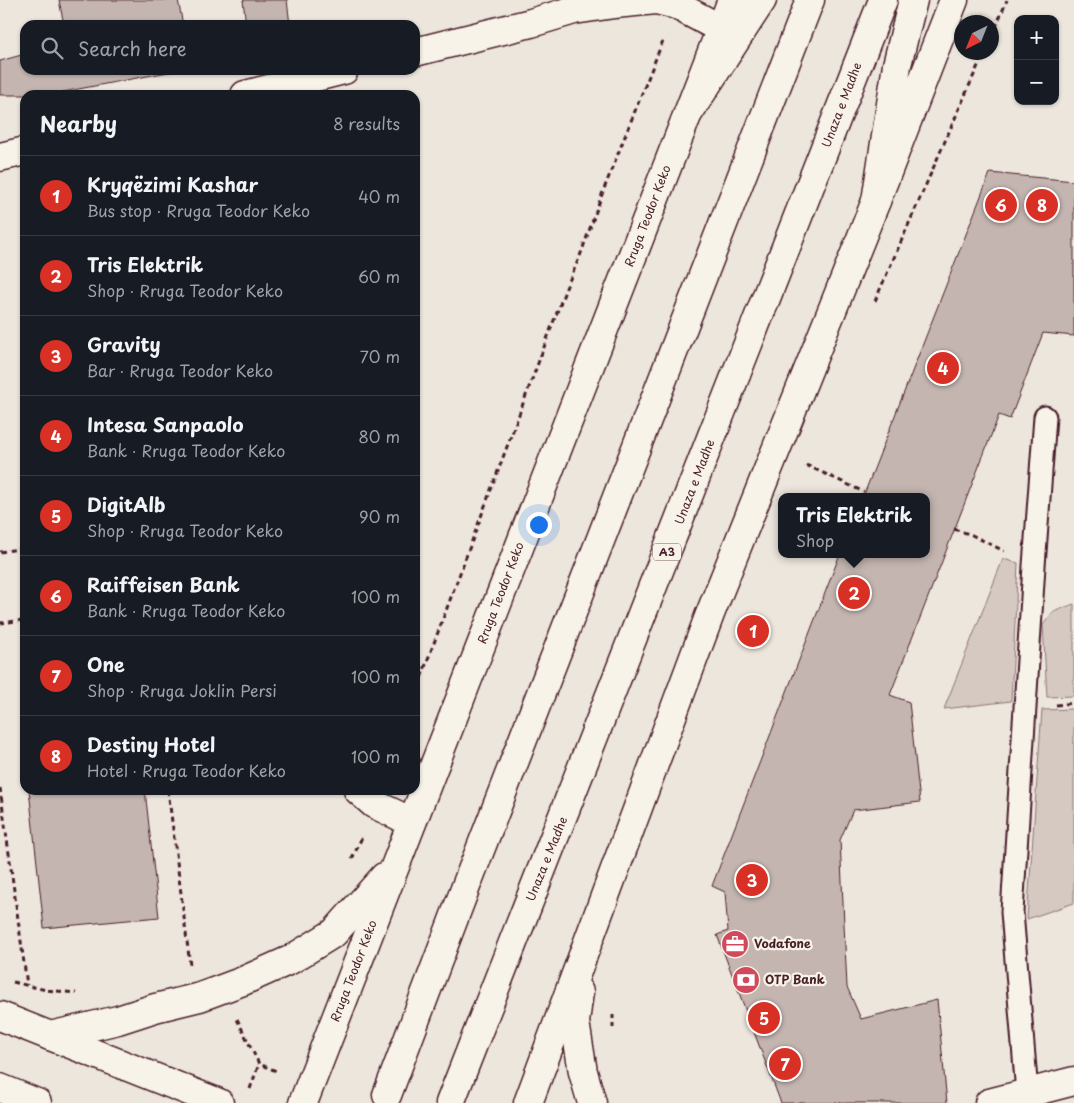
<!DOCTYPE html>
<html lang="en">
<head>
<meta charset="utf-8">
<style>
	:root { --surface:#171b24; --page:#242831; --text:#f1f3f6; --muted:#9ea1a6; --line:#363941; --accent:#d93025 }
	body { margin:0; font-family:"Playpen Sans",sans-serif; background:var(--page); color:var(--text) }
	.controls { position:absolute; right:15px; top:15px; display:grid; overflow:hidden; border-radius:10px; box-shadow:0 1px 4px #0004 }
	.controls button { width:45px; height:45px; display:grid; place-items:center; padding:0; border:0; border-bottom:1px solid var(--line); background:var(--surface); color:var(--text); font:25px sans-serif }
	.compass { position:absolute; left:954px; top:15px; width:45px; height:45px; border-radius:50%; background:var(--surface); box-shadow:0 1px 4px #0004; rotate:223deg }
	.you { position:absolute; left:538px; top:524px; width:18px; height:18px; margin:-12px; border:4px solid #fff; border-radius:50%; background:#1a73e8; box-shadow:0 0 0 8px #1a73e833 }
	.badge { display:grid; place-items:center; width:32px; height:32px; border-radius:50%; background:var(--accent); color:#fff; font-size:16px; font-weight:700 }
	.pin { position:absolute; translate:-50% -50%; border:2px solid #fff; box-shadow:0 1px 5px #0006 }
	.popup { position:absolute; left:778px; top:493px; width:152px; height:65px; box-sizing:border-box; display:grid; place-content:center; border-radius:10px; background:var(--surface); filter:drop-shadow(0 1px 4px #0005); font-size:16px; white-space:nowrap; color:var(--muted) }
	.popup b { font-size:19px; color:var(--text) }
	.popup::after { content:''; position:absolute; left:50%; top:100%; margin-left:-10px; border:10px solid transparent; border-top-color:var(--surface) }
	.list { margin:0; padding:0; list-style:none }
	h2 { display:flex; justify-content:space-between; align-items:center; height:65px; margin:0; padding:0 20px; font-size:21px }
	h2 small { font-size:16px; font-weight:400; color:var(--muted) }
	.list li { display:grid; grid-template-columns:32px 1fr auto; gap:15px; align-items:center; box-sizing:border-box; height:80px; padding:0 20px; border-top:1px solid var(--line) }
	.list b { display:block; font-size:19px; white-space:nowrap }
	.list p { margin:0; font-size:16px; white-space:nowrap; color:var(--muted) }
	.list em { font-size:16px; font-style:normal; color:var(--muted) }
	.icon { flex:none; width:28px; height:28px; fill:none; stroke:currentColor; stroke-width:2; stroke-linecap:round; stroke-linejoin:round }
	.map { position:relative; flex:none; width:1074px; height:1103px; overflow:hidden }
	.search { position:absolute; background:var(--surface); box-shadow:0 1px 4px #0004; left:20px; top:20px; width:400px; height:55px; display:flex; align-items:center; gap:12px; box-sizing:border-box; padding:0 18px; border-radius:15px; color:var(--muted); font-size:19px }
	.panel { position:absolute; background:var(--surface); box-shadow:0 1px 4px #0004; left:20px; top:90px; width:400px; height:705px; border-radius:15px }
	.map>svg:first-child { display:block }
</style>
</head>
<body>
<div class="map">
<svg width="1074" height="1103" viewBox="0 0 1074 1103">
	<rect width="100%" height="100%" fill="#ece6dd"/>
	<filter id="ink" filterUnits="userSpaceOnUse"><feTurbulence type="fractalNoise" baseFrequency=".02" numOctaves="2"/><feDisplacementMap in="SourceGraphic" scale="10" xChannelSelector="R" yChannelSelector="G"/><feConvolveMatrix kernelMatrix="1 2 1 2 8 2 1 2 1" color-interpolation-filters="sRGB"/></filter>
	<g filter="url(#ink)">
		<g fill="#d5c9c2" stroke="#907476">
			<polygon points="1003,559 1018,563 1011,701 944,709"/>
			<polygon points="1074,604 1074,696 1047,697 1043,625 1053,612"/>
			<polygon points="1074,709 1074,903 1027,919 1042,710"/>
		</g>
		<g fill="#c4b5b0" stroke="#4a1f2b">
			<polygon points="59,0 178,0 183,25 64,25"/>
			<polygon points="243,0 287,0 290,25 246,25"/>
			<polygon points="25,54 25,70 179,70 47,95 0,95 0,61"/>
			<polygon points="990,173 1074,181 1074,336 1043,333 1010,419 999,415 890,695 909,702 920,802 853,810 840,840 847,987 861,1019 937,1000 947,1103 781,1103 717,935 728,931 725,892 712,886 840,554 926,554 926,497 863,497"/>
			<polygon points="29,790 145,790 159,917 44,928"/>
		</g>
		<g fill="none" stroke-linecap="round" stroke-linejoin="round">
			<g stroke="#4a1f2b" stroke-width="25">
				<polyline id="service" points="1027,1093 1012,912 1034,566 1045,417"/>
			</g>
			<g stroke="#4a1f2b" stroke-width="31">
				<g id="minor">
					<polyline points="415,52 531,23 574,10 614,4 656,0 676,5 721,29"/>
					<polyline points="245,95 344,70"/>
					<polyline points="0,157 25,151"/>
					<polyline points="358,790 374,804 412,822"/>
					<polyline points="989,1103 1074,1081"/>
				</g>
			</g>
			<g stroke="#4a1f2b" stroke-width="31">
				<g id="secondary">
					<polyline points="579,992 575,1022 583,1072 592,1103"/>
					<polyline points="0,1016 219,1103"/>
					<polyline points="50,1036 118,1020 155,1008 200,997 243,981 290,960 334,933 384,877"/>
					<polyline points="0,1088 37,1103"/>
					<polyline points="303,1103 732,0"/>
					<polyline points="528,1103 710,614 876,201 954,0"/>
				</g>
			</g>
			<g stroke="#4a1f2b" stroke-width="31">
				<g id="trunk">
					<polyline points="689,112 762,0"/>
					<polyline points="876,201 897,65 913,0"/>
					<polyline points="387,1095 468,881 810,0"/>
					<polyline points="450,1103 883,0"/>
				</g>
			</g>
			<g stroke="#4a1f2b" stroke-width="3" stroke-dasharray="5 4" stroke-linecap="butt">
				<polyline points="992,36 1007,0"/>
				<polyline points="875,301 984,52"/>
				<polyline points="806,465 864,492"/>
				<polyline points="954,529 972,535 1004,551"/>
				<polyline points="0,552 25,548"/>
				<polyline points="0,623 25,620"/>
				<polyline points="415,694 566,288 580,256 604,189 664,38"/>
				<polyline points="1056,705 1074,703"/>
				<polyline points="0,788 27,985"/>
				<polyline points="168,790 190,965"/>
				<polyline points="352,859 363,835"/>
				<polyline points="13,982 46,990 76,993"/>
				<polyline points="237,1019 259,1064 279,1072"/>
				<polyline points="613,1028 613,1015"/>
				<polyline points="250,1089 259,1064"/>
			</g>
			<use href="#service" stroke="#f7f3e8" stroke-width="21"/>
			<use href="#minor" stroke="#f7f3e8" stroke-width="28"/>
			<use href="#secondary" stroke="#f7f3e8" stroke-width="28"/>
			<use href="#trunk" stroke="#f7f3e8" stroke-width="28"/>
		</g>
	</g>
	<defs>
		<g id="office-disc" transform="scale(1.4375)"><circle r="9.5" fill="#d1495b" stroke="#f7f3e8"/><path d="M-6-3h4V-5.5h4V-3h4V5H-6ZM-1-4.5V-3h2v-1.5ZM-6 0V1H6V0Z" fill="#fff"/></g>
		<g id="bank-disc" transform="scale(1.4375)"><circle r="9.5" fill="#d1495b" stroke="#f7f3e8"/><path d="M-6-4H6V4H-6ZM0-2.3a2.3 2.3 0 1 0 0 4.6a2.3 2.3 0 1 0 0-4.6Z" fill="#fff"/></g>
	</defs>
	<g fill-rule="evenodd">
		<use href="#office-disc" x="735" y="944"/>
		<use href="#bank-disc" x="746" y="980"/>
	</g>
	<g text-anchor="middle" stroke-width="4.5" stroke-linejoin="round" paint-order="stroke">
		<rect fill="#f7f3e8" stroke="#7e5f64" stroke-width="1" x="653" y="543.5" width="28" height="17" rx="4"/>
		<g font-size="11" font-weight="bold" fill="#4a1f2b">
			<text x="667" y="556">A3</text>
		</g>
		<g font-size="12" fill="#4a1f2b" stroke="#f7f3e8">
			<text transform="translate(842 105) rotate(-69)" y="4">Unaza e Madhe</text>
			<text transform="translate(648 216) rotate(-69)" y="4">Rruga Teodor Keko</text>
			<text transform="translate(695 482) rotate(-69)" y="4">Unaza e Madhe</text>
			<text transform="translate(501 593) rotate(-69)" y="4">Rruga Teodor Keko</text>
			<text transform="translate(547 859) rotate(-68)" y="4">Unaza e Madhe</text>
			<text transform="translate(354 971) rotate(-69)" y="4">Rruga Teodor Keko</text>
		</g>
		<g font-size="12" font-weight="bold" fill="#4a1f2b" stroke="#f7f3e8" text-anchor="start">
			<text x="754" y="948">Vodafone</text>
			<text x="765" y="984">OTP Bank</text>
		</g>
	</g>
</svg>
<div class="controls">
<button>+</button>
<button>−</button>
</div>
<svg class="compass" viewBox="-18 -18 36 36"><path d="M0-13l5 13h-10z" fill="#e53935"/><path d="M0 13l5-13h-10z" fill="#9ea1a6"/></svg>
<div class="you"></div>
<div class="pin badge" style="left:753px;top:631px">1</div>
<div class="pin badge" style="left:854px;top:593px">2</div>
<div class="popup"><b>Tris Elektrik</b>Shop</div>
<div class="pin badge" style="left:752px;top:880px">3</div>
<div class="pin badge" style="left:943px;top:368px">4</div>
<div class="pin badge" style="left:764px;top:1018px">5</div>
<div class="pin badge" style="left:1001px;top:205px">6</div>
<div class="pin badge" style="left:785px;top:1064px">7</div>
<div class="pin badge" style="left:1042px;top:205px">8</div>
<div class="search"><svg class="icon" aria-label="search" viewBox="0 0 24 24"><circle cx="10" cy="10" r="6"/><path d="M15 15l6 6"/></svg>Search here</div>
<section class="panel">
<h2>Nearby<small>8 results</small></h2>
<ul class="list">
<li><span class="badge">1</span><div><b>Kryqëzimi Kashar</b><p>Bus stop · Rruga Teodor Keko</p></div><em>40 m</em></li>
<li><span class="badge">2</span><div><b>Tris Elektrik</b><p>Shop · Rruga Teodor Keko</p></div><em>60 m</em></li>
<li><span class="badge">3</span><div><b>Gravity</b><p>Bar · Rruga Teodor Keko</p></div><em>70 m</em></li>
<li><span class="badge">4</span><div><b>Intesa Sanpaolo</b><p>Bank · Rruga Teodor Keko</p></div><em>80 m</em></li>
<li><span class="badge">5</span><div><b>DigitAlb</b><p>Shop · Rruga Teodor Keko</p></div><em>90 m</em></li>
<li><span class="badge">6</span><div><b>Raiffeisen Bank</b><p>Bank · Rruga Teodor Keko</p></div><em>100 m</em></li>
<li><span class="badge">7</span><div><b>One</b><p>Shop · Rruga Joklin Persi</p></div><em>100 m</em></li>
<li><span class="badge">8</span><div><b>Destiny Hotel</b><p>Hotel · Rruga Teodor Keko</p></div><em>100 m</em></li>
</ul>
</section>
</div>
</body>
</html>
